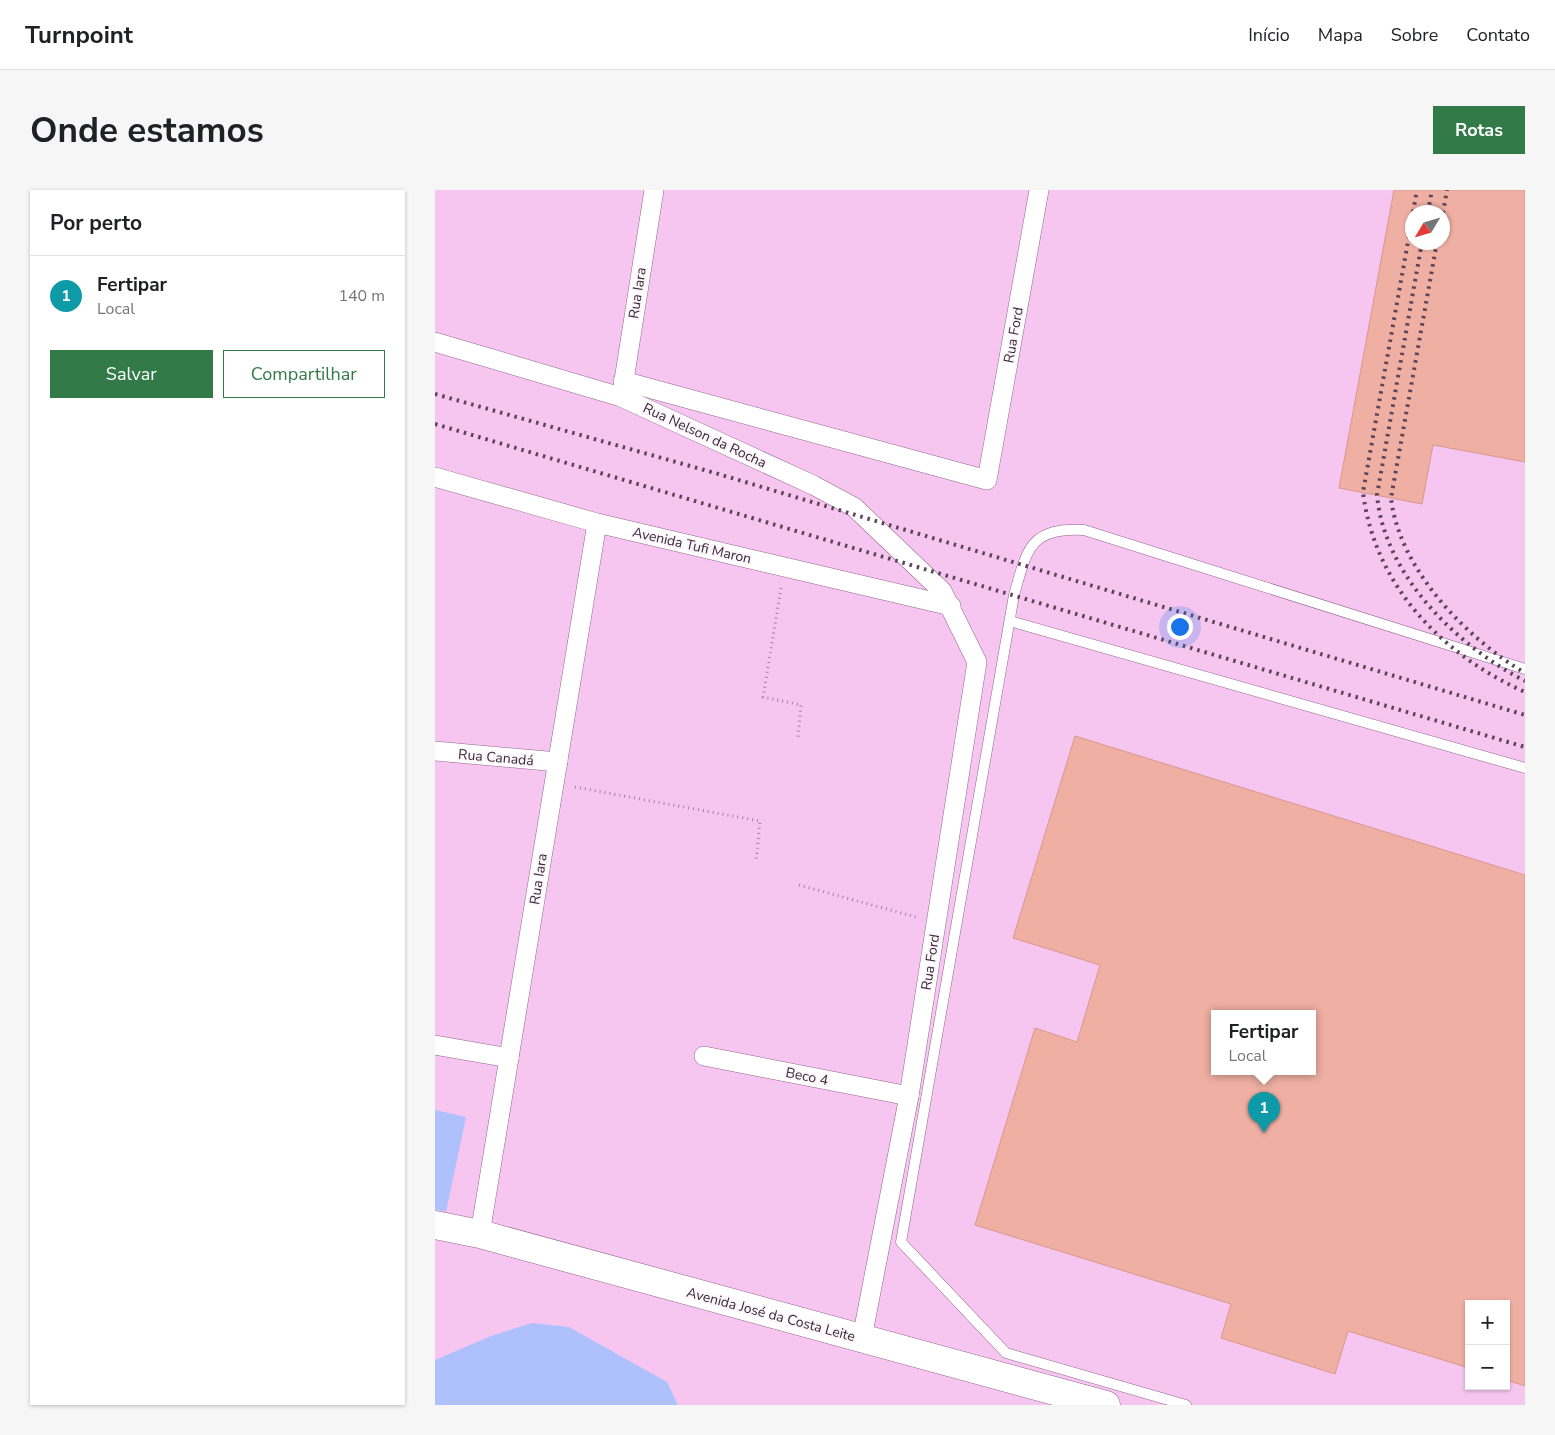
<!DOCTYPE html>
<html lang="pt">
<head>
<meta charset="utf-8">
<style>
	:root { --surface:#fff; --page:#f6f6f6; --text:#202124; --muted:#757577; --line:#e0e0e0; --accent:#327b48 }
	body { margin:0; font-family:"Nunito Sans",sans-serif; background:var(--page); color:var(--text) }
	.controls { position:absolute; right:15px; bottom:15px; display:grid; overflow:hidden; border-radius:0px; box-shadow:0 1px 4px #0004 }
	.controls button { width:45px; height:45px; display:grid; place-items:center; padding:0; border:0; border-bottom:1px solid var(--line); background:var(--surface); color:var(--text); font:25px sans-serif }
	.compass { position:absolute; left:970px; top:15px; width:45px; height:45px; border-radius:50%; background:var(--surface); box-shadow:0 1px 4px #0004; rotate:232deg }
	.you { position:absolute; left:744px; top:436px; width:18px; height:18px; margin:-12px; border:4px solid #fff; border-radius:50%; background:#1a73e8; box-shadow:0 0 0 8px #1a73e833 }
	.badge { display:grid; place-items:center; width:32px; height:32px; border-radius:50%; background:var(--accent); color:#fff; font-size:16px; font-weight:700 }
	.pin { position:absolute; translate:-50% -41px; filter:drop-shadow(0 1px 2px #0008) }
	.pin::after { content:''; position:absolute; top:26px; width:18px; height:15px; background:inherit; clip-path:polygon(0 0,100% 0,50% 100%) }
	.popup { position:absolute; left:776px; top:820px; width:105px; height:65px; box-sizing:border-box; display:grid; place-content:center; border-radius:0px; background:var(--surface); filter:drop-shadow(0 1px 4px #0005); font-size:16px; white-space:nowrap; color:var(--muted) }
	.popup b { font-size:19px; color:var(--text) }
	.popup::after { content:''; position:absolute; left:50%; top:100%; margin-left:-10px; border:10px solid transparent; border-top-color:var(--surface) }
	.list { margin:0; padding:0; list-style:none }
	h2 { display:flex; justify-content:space-between; align-items:center; height:65px; margin:0; padding:0 20px; font-size:21px }
	h2 small { font-size:16px; font-weight:400; color:var(--muted) }
	.list li { display:grid; grid-template-columns:32px 1fr auto; gap:15px; align-items:center; box-sizing:border-box; height:80px; padding:0 20px; border-top:1px solid var(--line) }
	.list b { display:block; font-size:19px; white-space:nowrap }
	.list p { margin:0; font-size:16px; white-space:nowrap; color:var(--muted) }
	.list em { font-size:16px; font-style:normal; color:var(--muted) }
	.actions { display:flex; gap:10px; padding:15px 20px }
	.actions a { flex:1; padding:11px 0; border:1px solid var(--accent); border-radius:0px; text-align:center; font-size:18px; color:var(--accent) }
	.actions .main { background:var(--accent); color:#fff }
	.map { position:relative; flex:none; width:1090px; height:1215px; overflow:hidden; border-radius:0px }
	header { display:flex; align-items:center; gap:30px; box-sizing:border-box; height:70px; padding:0 25px; background:var(--surface); border-bottom:1px solid var(--line) }
	header strong { font-size:24px }
	nav { display:flex; gap:28px; margin-inline-start:auto; font-size:18px }
	.intro { display:flex; align-items:center; justify-content:space-between; box-sizing:border-box; height:120px; padding:0 30px }
	h1 { margin:0; font-size:35px }
	.button { padding:12px 22px; border-radius:0px; background:var(--accent); color:#fff; font-size:18px; font-weight:700 }
	main { display:flex; gap:30px; padding:0 30px }
	aside { flex:1; background:var(--surface); border-radius:0px; box-shadow:0 1px 4px #0004 }
	.map>svg:first-child { display:block }
</style>
</head>
<body>
<header>
<strong>Turnpoint</strong>
<nav><a>Início</a><a>Mapa</a><a>Sobre</a><a>Contato</a></nav>
</header>
<div class="intro"><h1>Onde estamos</h1><a class="button">Rotas</a></div>
<main>
<aside>
<h2>Por perto<small></small></h2>
<ul class="list">
<li><span class="badge" style="background:#0f9aa8">1</span><div><b>Fertipar</b><p>Local</p></div><em>140 m</em></li>
</ul>
<div class="actions"><a class="main">Salvar</a><a>Compartilhar</a></div>
</aside>
<div class="map">
<svg width="1090" height="1215" viewBox="0 0 1090 1215">
	<rect width="100%" height="100%" fill="#f6c6f0"/>
	<g fill="#aec1fd">
		<polygon points="0,920 31,927 11,1022 0,1019"/>
		<polygon points="97,1133 134,1137 232,1192 243,1215 0,1215 0,1170 56,1146"/>
	</g>
	<g fill="#efafa3" stroke="#d7988d" fill-rule="evenodd">
		<path d="M 959,0 L 1090,0 L 1090,272 L 998,255 L 987,314 L 904,298 ZM 978,22 L 1008,22 L 1008,52 L 978,52 Z"/>
		<path d="M 640,546 L 1090,685 L 1090,1196 L 1071,1190 L 1071,1114 L 1034,1114 L 1034,1178 L 913,1141 L 900,1184 L 786,1148 L 796,1114 L 540,1035 L 600,838 L 642,852 L 665,775 L 578,748 ZM 780,824 L 878,824 L 878,882 L 780,882 Z"/>
	</g>
	<g fill="none" stroke-linecap="round" stroke-linejoin="round">
		<g stroke="#91668c" stroke-width="11">
			<g id="lane">
				<polyline points="575,431 1090,578"/>
				<path d="M 751,1215 L 571,1163 L 466,1052 L 579,405 C 592,360 594,337 649,340 L 1090,479"/>
			</g>
		</g>
		<g stroke="#91668c" stroke-width="20">
			<g id="street">
				<polyline points="0,152 186,207 378,295 419,317 507,401 542,472 474,906 427,1148"/>
				<polyline points="188,191 552,290 604,0"/>
				<polyline points="187,203 219,0"/>
				<polyline points="0,287 162,333 516,416"/>
				<polyline points="0,561 123,572"/>
				<polyline points="0,855 74,868"/>
				<polyline points="269,866 474,906"/>
				<polyline points="45,1044 162,333"/>
			</g>
		</g>
		<g stroke="#91668c" stroke-width="29">
			<polyline id="secondary" points="0,1035 45,1044 671,1215"/>
		</g>
		<g stroke="#a581a0" stroke-width="3" stroke-dasharray="1 4" stroke-linecap="butt">
			<polyline points="346,398 328,507 366,515 363,547"/>
			<polyline points="140,597 325,631 321,672"/>
			<polyline points="364,695 481,727"/>
		</g>
		<use href="#lane" stroke="#fff" stroke-width="10"/>
		<use href="#street" stroke="#fff" stroke-width="19"/>
		<use href="#secondary" stroke="#fff" stroke-width="28"/>
		<g stroke="#5c4459" stroke-width="4" stroke-dasharray="2.5 5" stroke-linecap="butt">
			<polyline points="978,22 982,0"/>
			<polyline points="993,22 997,0"/>
			<polyline points="1008,23 1012,0"/>
			<path d="M 978,24 L 928,302 C 939,395 1007,465 1090,502"/>
			<path d="M 987,52 L 942,305 C 949,385 1022,456 1090,491"/>
			<path d="M 1002,52 L 956,308 C 964,379 1031,448 1090,483"/>
			<polyline points="0,204 280,283 1090,525"/>
			<polyline points="0,234 1090,557"/>
		</g>
	</g>
	<g text-anchor="middle" stroke-width="4.5" stroke-linejoin="round" paint-order="stroke">
		<g font-size="14" fill="#3a2738" stroke="#fcf7fb">
			<text transform="translate(202 103) rotate(-81)" y="5">Rua Iara</text>
			<text transform="translate(578 145) rotate(-80)" y="5">Rua Ford</text>
			<text transform="translate(270 245) rotate(25)" y="5">Rua Nelson da Rocha</text>
			<text transform="translate(257 355) rotate(13)" y="5">Avenida Tufi Maron</text>
			<text transform="translate(61 567) rotate(5)" y="5">Rua Canadá</text>
			<text transform="translate(103 689) rotate(-81)" y="5">Rua Iara</text>
			<text transform="translate(495 772) rotate(-81)" y="5">Rua Ford</text>
			<text transform="translate(372 886) rotate(11)" y="5">Beco 4</text>
			<text transform="translate(336 1124) rotate(15)" y="5">Avenida José da Costa Leite</text>
		</g>
	</g>
</svg>
<div class="controls">
<button>+</button>
<button>−</button>
</div>
<svg class="compass" viewBox="-18 -18 36 36"><path d="M0-13l5 13h-10z" fill="#e53935"/><path d="M0 13l5-13h-10z" fill="#757577"/></svg>
<div class="you"></div>
<div class="pin badge" style="left:829px;top:943px;background:#0f9aa8">1</div>
<div class="popup"><b>Fertipar</b>Local</div>
</div>
</main>
</body>
</html>
